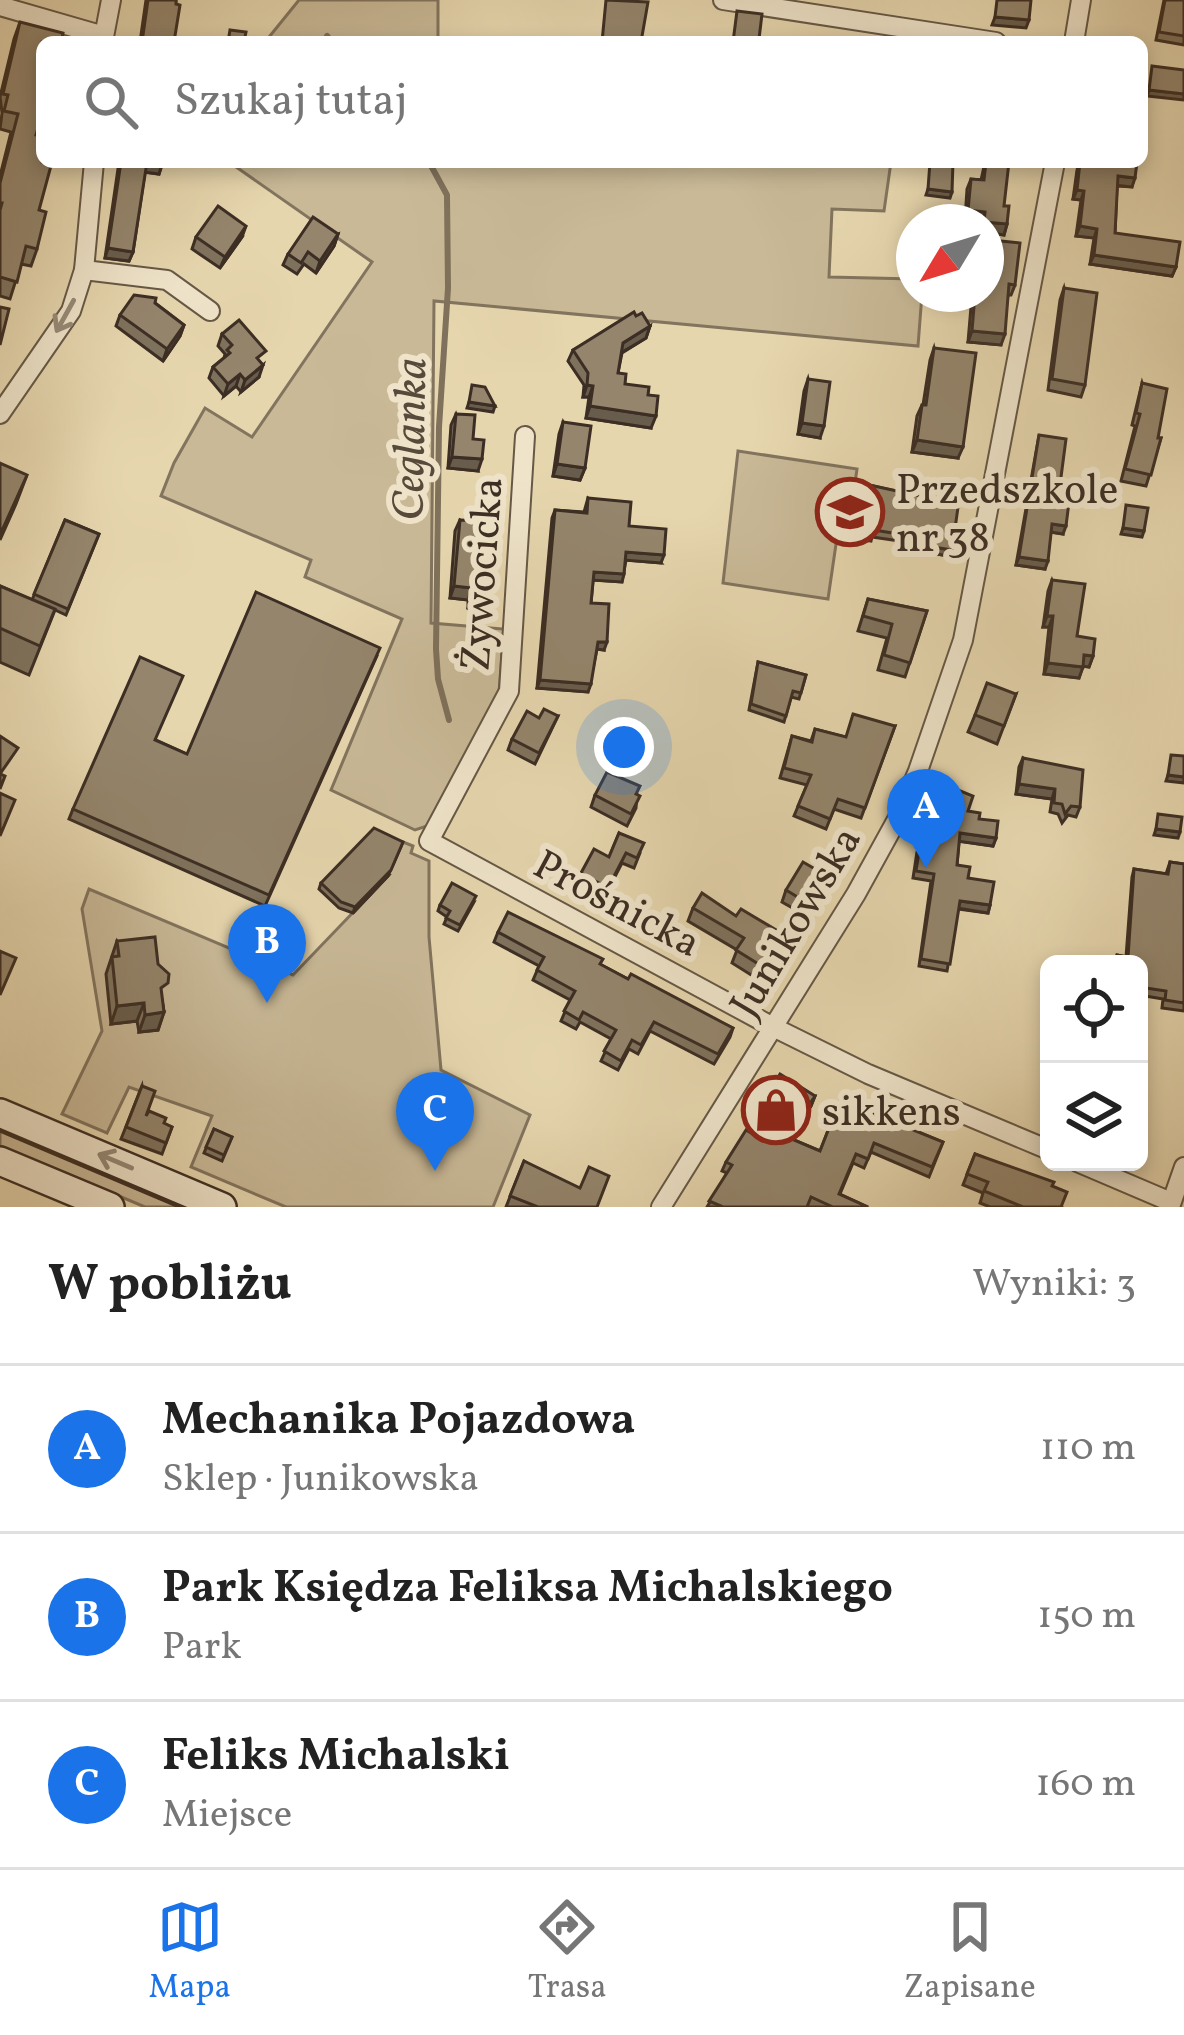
<!DOCTYPE html>
<html lang="pl">
<head>
<meta charset="utf-8">
<style>
	:root { --surface:#fff; --page:#f6f6f6; --text:#222; --muted:#767676; --line:#e0e0e0; --accent:#1a73e8 }
	body { margin:0; font-family:Vollkorn,serif; background:var(--page); color:var(--text) }
	.controls { position:absolute; right:36px; bottom:36px; display:grid; overflow:hidden; border-radius:18px; box-shadow:0 6px 18px #0003 }
	.controls button { width:108px; height:108px; display:grid; place-items:center; padding:0; border:0; border-bottom:3px solid var(--line); background:var(--surface); color:var(--text); font:60px sans-serif }
	.compass { position:absolute; left:896px; top:204px; width:108px; height:108px; border-radius:50%; background:var(--surface); box-shadow:0 6px 18px #0003; rotate:232deg }
	.you { position:absolute; left:624px; top:747px; width:42px; height:42px; margin:-30px; border:9px solid #fff; border-radius:50%; background:#1a73e8; box-shadow:0 0 0 18px #1a73e833 }
	.badge { display:grid; place-items:center; width:78px; height:78px; border-radius:50%; background:var(--accent); color:#fff; font-size:39px; font-weight:700 }
	.pin { position:absolute; translate:-50% -99px; filter:drop-shadow(0 3px 6px #0008) }
	.pin::after { content:''; position:absolute; top:63px; width:42px; height:36px; background:inherit; clip-path:polygon(0 0,100% 0,50% 100%) }
	.list { margin:0; padding:0; list-style:none }
	h2 { display:flex; justify-content:space-between; align-items:center; height:156px; margin:0; padding:0 48px; font-size:51px }
	h2 small { font-size:39px; font-weight:400; color:var(--muted) }
	.list li { display:grid; grid-template-columns:78px 1fr auto; gap:36px; align-items:center; box-sizing:border-box; height:168px; padding:0 48px; border-top:3px solid var(--line) }
	.list b { display:block; font-size:45px; white-space:nowrap }
	.list p { margin:0; font-size:39px; white-space:nowrap; color:var(--muted) }
	.list em { font-size:39px; font-style:normal; color:var(--muted) }
	.icon { flex:none; width:66px; height:66px; fill:none; stroke:currentColor; stroke-width:2; stroke-linecap:round; stroke-linejoin:round }
	.map { position:relative; flex:none; width:1184px; height:1207px; overflow:hidden }
	.search { position:absolute; background:var(--surface); box-shadow:0 6px 18px #0003; left:36px; right:36px; top:36px; height:132px; display:flex; align-items:center; gap:30px; box-sizing:border-box; padding:0 42px; border-radius:18px; color:var(--muted); font-size:45px }
	.sheet { height:660px; background:var(--surface) }
	nav { display:flex; justify-content:space-around; align-items:center; box-sizing:border-box; height:168px; border-top:3px solid var(--line); background:var(--surface); font-size:33px; color:var(--muted) }
	nav a { display:grid; justify-items:center; gap:6px }
	nav .on { color:var(--accent) }
	.map>svg:first-child { display:block }
</style>
</head>
<body>
<div class="map">
<svg width="1184" height="1207" viewBox="0 0 1184 1207">
	<rect width="100%" height="100%" fill="#e6d6ae"/>
	<filter id="stains"><feTurbulence type="fractalNoise" baseFrequency=".00167" numOctaves="4"/><feColorMatrix values="0 0 0 0 .2 0 0 0 0 .09 0 0 0 0 .02 0 0 0 .5 -.17"/></filter>
	<radialGradient id="worn" r=".72"><stop offset=".6" stop-color="#630" stop-opacity="0"/><stop offset="1" stop-color="#630" stop-opacity=".3"/></radialGradient>
	<g fill="#c9b997" stroke="#82745e" stroke-width="3">
		<polygon points="299,0 438,0 438,42 265,42"/>
		<polygon points="229,162 891,162 884,211 832,209 829,277 914,279 914,294 922,294 918,346 434,301 431,623 504,629 499,692 430,825 415,830 331,790 402,619 305,577 311,560 161,496 174,463 205,408 252,437 372,262"/>
		<polygon points="738,451 857,469 852,504 842,503 828,599 723,583"/>
		<polygon points="403,842 413,846 411,853 429,861 429,937 441,1070 530,1115 493,1207 286,1207 191,1167 212,1116 129,1087 107,1133 62,1114 102,1031 82,909 89,889 293,975 388,876"/>
		<polygon points="0,1127 188,1207 145,1207 0,1146"/>
	</g>
	<g fill="none" stroke-linecap="round" stroke-linejoin="round">
		<g stroke="#7f715b" stroke-width="6">
			<polyline points="327,36 332,42"/>
			<polyline points="429,162 447,195 448,288 439,427 436,649 438,679 449,720"/>
		</g>
		<g stroke="#665846" stroke-width="22">
			<g id="street">
				<polyline points="723,0 996,42"/>
				<polyline points="0,6 104,36"/>
				<polyline points="103,42 111,0"/>
				<polyline points="1074,42 1081,0"/>
				<polyline points="84,270 167,280 210,311"/>
				<polyline points="0,414 71,311 84,270 94,162"/>
				<polyline points="525,436 509,691 429,841 773,1027 868,1074 1049,1150"/>
				<polyline points="1077,1162 1171,1202"/>
				<polyline points="661,1207 856,894 900,814 918,771 963,640 1055,162"/>
				<polyline points="1170,1207 1184,1167"/>
			</g>
		</g>
		<g stroke="#3c2e24" stroke-width="32">
			<g id="secondary">
				<polyline points="0,1113 222,1207"/>
				<polyline points="0,1161 110,1207"/>
			</g>
		</g>
		<use href="#street" stroke="#efe4ca" stroke-width="18"/>
		<use href="#secondary" stroke="#efe4ca" stroke-width="27"/>
		<polyline stroke="#3c2e24" stroke-width="3" points="0,1131 179,1207"/>
	</g>
	<g fill="#7f725d" stroke="#3c2e24" stroke-width="3">
		<polygon points="146,0 176,0 174,42 140,42"/>
		<polygon points="1164,0 1184,0 1184,45 1156,40"/>
		<polygon points="20,22 36,135 39,210 37,249 31,266 21,264 10,299 0,296 0,176 11,132 0,129 2,113 0,97 14,39"/>
		<polygon points="119,162 163,162 159,174 145,172 133,252 129,261 105,258"/>
		<polygon points="985,162 1004,206 1007,224 1004,235 986,232 986,222 965,220 967,189 971,179 981,180"/>
		<polygon points="1079,162 1108,164 1108,162 1137,162 1132,187 1117,186 1115,233 1176,267 1172,276 1090,264 1094,238 1076,236 1081,200 1073,199 1077,170"/>
		<polygon points="338,234 334,246 316,273 304,264 297,274 283,265 288,254"/>
		<polygon points="196,237 242,237 220,268 192,249"/>
		<polygon points="991,240 1015,285 1011,295 1008,295 1001,345 968,342 972,295 966,294 986,294 986,264"/>
		<polygon points="1064,288 1085,385 1081,397 1048,390 1060,300"/>
		<polygon points="155,303 184,325 180,336 163,361 116,326 120,315"/>
		<polygon points="636,316 650,326 646,338 622,353 618,373 625,384 648,395 651,428 586,418 589,397 583,397 584,385 568,361 573,350"/>
		<polygon points="222,334 261,363 259,377 241,392 236,386 224,396 209,378 213,367 224,358 225,354 218,346"/>
		<polygon points="934,348 958,458 912,452 917,416 922,405 923,405 930,360"/>
		<polygon points="808,379 820,438 798,434 804,391"/>
		<polygon points="1142,383 1158,438 1161,438 1146,486 1121,481 1135,426 1132,425"/>
		<polygon points="456,414 478,471 448,468 451,425"/>
		<polygon points="563,422 585,468 580,480 553,476 559,434"/>
		<polygon points="1039,435 1058,500 1063,534 1051,532 1045,569 1016,565"/>
		<polygon points="860,483 927,498 930,489 952,550 949,556 919,551 920,544 872,537 871,541 851,538"/>
		<polygon points="588,498 629,526 661,563 626,560 622,582 593,580 591,603 604,650 597,649 588,692 537,688 552,518 555,510 584,512"/>
		<polygon points="65,520 99,534 66,615 55,610 29,675 0,662 0,586 32,600"/>
		<polygon points="460,520 479,532 487,610 468,608 468,600 450,598 455,531"/>
		<polygon points="1052,580 1077,636 1093,656 1089,667 1083,666 1079,678 1044,674 1049,627 1043,627 1048,591"/>
		<polygon points="868,599 927,611 905,677 878,670 887,638 858,631"/>
		<polygon points="376,658 265,906 69,819 73,809 156,740 187,754"/>
		<polygon points="758,662 806,675 799,699 791,697 784,722 749,710"/>
		<polygon points="1016,694 997,744 968,732 975,715"/>
		<polygon points="558,716 535,764 508,750 512,739 539,718"/>
		<polygon points="895,726 861,818 834,809 826,829 794,816 807,785 780,778 792,736 811,741 815,729 845,737"/>
		<polygon points="1023,758 1080,807 1076,817 1068,815 1062,823 1058,814 1050,812 1052,799 1016,794 1019,767"/>
		<polygon points="595,795 637,795 636,808 627,826 591,807"/>
		<polygon points="968,811 979,819 996,838 993,846 959,841 957,865 990,905 988,913 958,909 947,971 919,966 931,881 913,878 917,852 920,845 925,845"/>
		<polygon points="619,833 640,853 634,868 622,863 604,898 578,883 581,873 609,857"/>
		<polygon points="1170,862 1184,864 1184,1011 1162,1008 1163,999 1139,995 1139,964 1114,964 1117,955 1126,957 1132,877 1134,869 1166,874"/>
		<polygon points="388,876 353,913 339,908 319,889 321,883"/>
		<polygon points="827,876 822,887 805,915 782,902 786,890"/>
		<polygon points="474,902 458,931 444,924 447,917 438,911 440,905"/>
		<polygon points="693,908 736,916 788,937 783,950 764,983 732,963 737,950 688,921"/>
		<polygon points="498,932 601,965 628,979 733,1028 730,1037 714,1064 650,1031 638,1054 629,1049 618,1070 601,1061 611,1039 580,1022 576,1029 561,1021 570,1000 533,980 539,966 494,942"/>
		<polygon points="117,941 162,999 164,1012 158,1030 139,1032 137,1021 111,1024 106,974"/>
		<polygon points="142,1086 146,1116 172,1127 162,1154 121,1139"/>
		<polygon points="815,1096 811,1106 789,1138 820,1151 840,1100 943,1142 929,1177 871,1152 864,1168 853,1163 840,1194 868,1207 707,1207 727,1173 722,1171 726,1162 763,1140 776,1121 760,1110 764,1101"/>
		<polygon points="214,1129 232,1137 222,1161 204,1153"/>
		<polygon points="975,1154 1052,1186 1062,1207 990,1207 980,1203 983,1193 963,1185"/>
		<polygon points="524,1161 596,1207 597,1207 506,1207"/>
	</g>
	<g fill="#685d4c" stroke="#3c2e24" stroke-width="3">
		<polygon points="995,17 1029,20 1026,28 992,25"/>
		<polygon points="1149,90 1184,94 1184,100 1147,96"/>
		<polygon points="147,162 162,164 159,174 143,172"/>
		<polygon points="1118,176 1135,178 1132,187 1114,185"/>
		<polygon points="928,189 952,192 950,198 926,195"/>
		<polygon points="1077,190 1084,191 1081,200 1073,199"/>
		<polygon points="968,210 985,212 982,222 965,220"/>
		<polygon points="986,222 1007,224 1004,235 986,232"/>
		<polygon points="246,226 242,237 220,268 225,257"/>
		<polygon points="1080,226 1097,229 1094,238 1076,236"/>
		<polygon points="338,234 334,246 316,273 320,261"/>
		<polygon points="108,248 133,252 129,261 105,258"/>
		<polygon points="1094,255 1176,267 1172,276 1090,264"/>
		<polygon points="184,325 180,336 163,361 167,349"/>
		<polygon points="650,326 646,338 619,354 623,343"/>
		<polygon points="972,331 1005,334 1001,345 968,342"/>
		<polygon points="263,365 259,377 241,392 245,380"/>
		<polygon points="240,374 236,386 224,396 228,384"/>
		<polygon points="587,385 593,386 589,397 583,397"/>
		<polygon points="469,402 495,406 493,412 467,408"/>
		<polygon points="590,406 656,416 651,428 586,418"/>
		<polygon points="802,423 824,426 820,438 798,434"/>
		<polygon points="917,440 963,447 958,458 912,452"/>
		<polygon points="452,457 482,459 478,471 448,468"/>
		<polygon points="557,464 585,468 580,480 553,476"/>
		<polygon points="27,475 16,504 0,540 0,535"/>
		<polygon points="1052,524 1066,526 1063,534 1050,532"/>
		<polygon points="1123,528 1144,531 1142,537 1121,534"/>
		<polygon points="921,545 952,550 949,556 919,551"/>
		<polygon points="626,552 664,555 661,563 623,560"/>
		<polygon points="1019,557 1048,561 1045,569 1016,565"/>
		<polygon points="594,572 624,574 622,582 591,580"/>
		<polygon points="454,586 472,588 468,600 450,598"/>
		<polygon points="472,596 491,598 487,610 468,608"/>
		<polygon points="1047,616 1053,616 1049,627 1043,627"/>
		<polygon points="598,642 607,642 604,650 596,649"/>
		<polygon points="1084,655 1093,656 1089,667 1080,666"/>
		<polygon points="1048,663 1083,667 1079,678 1044,674"/>
		<polygon points="540,680 591,684 588,692 537,688"/>
		<polygon points="1168,775 1184,777 1184,783 1166,781"/>
		<polygon points="1019,784 1055,789 1052,799 1016,794"/>
		<polygon points="1156,829 1180,832 1178,838 1154,835"/>
		<polygon points="960,833 996,838 993,846 957,841"/>
		<polygon points="403,842 388,876 353,913 355,907"/>
		<polygon points="827,876 822,887 805,915 809,904"/>
		<polygon points="960,901 990,905 988,913 957,908"/>
		<polygon points="788,937 783,950 764,983 768,970"/>
		<polygon points="144,1003 137,1021 111,1024 117,1006"/>
		<polygon points="164,1012 158,1030 139,1032 145,1015"/>
		<polygon points="815,1096 811,1106 784,1146 787,1137"/>
	</g>
	<g fill="#94856c" stroke="#3c2e24" stroke-width="3">
		<polygon points="148,0 176,0 176,4 180,5 174,42 142,42"/>
		<polygon points="606,0 648,2 641,42 602,42"/>
		<polygon points="997,0 1031,0 1029,20 995,17"/>
		<polygon points="1165,0 1184,0 1184,36 1159,32"/>
		<polygon points="737,11 762,14 759,39 786,42 733,42"/>
		<polygon points="20,22 63,33 61,42 42,42 42,114 36,135 42,137 42,162 52,162 39,210 46,212 37,249 26,246 17,282 0,277 0,210 2,203 0,203 0,183 18,114 4,111 8,95 3,94"/>
		<polygon points="230,30 246,32 244,42 228,42"/>
		<polygon points="1152,66 1184,70 1184,94 1149,90"/>
		<polygon points="121,162 163,162 162,164 147,162 133,252 108,248"/>
		<polygon points="930,162 953,162 952,192 928,189"/>
		<polygon points="986,162 1009,162 1004,206 1009,206 1007,224 984,222 985,212 968,210 971,179 984,180"/>
		<polygon points="1080,162 1110,164 1110,162 1137,162 1135,178 1118,176 1115,233 1180,242 1176,267 1094,255 1097,229 1080,226 1084,191 1077,190"/>
		<polygon points="218,206 246,226 225,257 196,237"/>
		<polygon points="313,217 338,234 320,261 308,252 301,263 288,254"/>
		<polygon points="991,240 1020,243 1015,285 1009,284 1005,334 972,331 975,294 986,294 986,265 988,265"/>
		<polygon points="1064,288 1097,293 1085,385 1052,379"/>
		<polygon points="134,295 156,298 155,303 184,325 167,349 120,315"/>
		<polygon points="0,307 9,309 0,345"/>
		<polygon points="634,312 636,316 642,313 650,326 623,343 618,373 626,374 625,384 649,387 648,395 658,396 656,416 590,406 593,386 587,385 588,373 573,350"/>
		<polygon points="239,320 266,351 257,358 263,365 245,380 240,374 228,384 213,367 230,353 227,350 232,345 222,334"/>
		<polygon points="934,348 976,353 963,447 917,440 922,405 926,405"/>
		<polygon points="808,379 830,382 824,426 802,423"/>
		<polygon points="1142,383 1167,389 1158,438 1161,438 1151,475 1125,469 1140,414 1136,413"/>
		<polygon points="472,385 485,387 495,406 469,402"/>
		<polygon points="456,414 475,415 473,439 484,440 482,459 452,457"/>
		<polygon points="563,422 591,426 585,468 557,464"/>
		<polygon points="1039,435 1066,439 1058,500 1069,502 1066,526 1052,524 1048,561 1019,557"/>
		<polygon points="0,463 27,475 0,535"/>
		<polygon points="860,483 929,498 930,489 960,493 952,550 921,545 923,538 874,530 873,535 853,532"/>
		<polygon points="588,498 631,502 629,526 666,529 664,555 626,552 624,574 594,572 591,603 609,604 607,642 598,642 591,684 540,680 555,510 587,513"/>
		<polygon points="1126,505 1148,508 1144,531 1123,528"/>
		<polygon points="65,520 99,534 68,609 34,594"/>
		<polygon points="460,520 480,521 479,532 496,533 491,598 472,596 472,588 454,586"/>
		<polygon points="1052,580 1085,584 1077,636 1095,639 1093,656 1084,655 1083,667 1048,663 1053,616 1047,616"/>
		<polygon points="0,586 55,609 40,646 0,628"/>
		<polygon points="256,592 380,648 269,895 73,809 140,657 183,676 155,740 187,754"/>
		<polygon points="868,599 927,611 910,663 884,655 892,624 863,616"/>
		<polygon points="758,662 806,675 801,693 793,691 786,716 751,704"/>
		<polygon points="987,683 1016,694 1004,726 975,715"/>
		<polygon points="544,709 558,716 539,753 512,739 527,711 539,718"/>
		<polygon points="853,714 895,726 865,808 838,799 830,819 798,806 811,775 784,768 792,736 812,742 815,729 846,737"/>
		<polygon points="0,736 18,748 0,774 5,776 0,789"/>
		<polygon points="1171,755 1184,756 1184,777 1168,775"/>
		<polygon points="1023,758 1083,770 1080,807 1071,806 1065,814 1062,804 1054,803 1055,789 1019,784"/>
		<polygon points="607,772 640,786 636,794 640,796 631,814 595,795"/>
		<polygon points="948,786 973,796 968,811 980,813 979,819 998,821 996,838 960,833 957,865 970,867 968,878 994,882 990,905 960,901 950,964 921,959 934,874 916,871 920,845 925,845"/>
		<polygon points="0,793 15,800 0,836"/>
		<polygon points="1158,814 1182,817 1180,832 1156,829"/>
		<polygon points="374,828 403,842 391,870 355,907 341,902 321,883"/>
		<polygon points="619,833 644,843 637,858 626,853 608,888 581,873 594,849 609,857"/>
		<polygon points="803,862 827,876 809,904 786,890"/>
		<polygon points="1170,862 1184,864 1184,1003 1165,1000 1166,991 1139,987 1139,964 1115,964 1117,955 1128,957 1134,869 1168,874"/>
		<polygon points="452,883 476,896 460,925 446,918 450,911 440,905"/>
		<polygon points="702,893 736,916 741,909 788,937 768,970 736,950 744,938 693,908"/>
		<polygon points="508,912 603,959 600,964 628,979 631,974 733,1028 718,1054 654,1022 641,1045 632,1040 621,1061 604,1051 616,1030 583,1012 579,1020 564,1011 575,991 537,970 544,957 498,932"/>
		<polygon points="155,937 158,964 169,974 168,983 161,988 164,1012 145,1015 144,1003 117,1006 112,957 119,956 117,941"/>
		<polygon points="0,951 16,958 0,995"/>
		<polygon points="780,1074 815,1096 787,1137 820,1151 840,1100 943,1142 932,1167 874,1143 868,1159 856,1154 839,1194 868,1207 833,1207 811,1197 807,1207 723,1207 709,1201 732,1165 726,1162 746,1130 763,1140 781,1112 764,1101"/>
		<polygon points="142,1086 155,1091 146,1116 149,1111 166,1118 164,1123 172,1127 166,1143 126,1127"/>
		<polygon points="214,1129 232,1137 224,1155 206,1147"/>
		<polygon points="975,1154 1054,1182 1052,1186 1067,1192 1061,1207 1023,1207 984,1191 988,1182 967,1174"/>
		<polygon points="524,1161 580,1188 589,1167 609,1176 597,1207 538,1207 510,1196"/>
	</g>
	<defs><path id="oneway-shaft" d="M-6 0H5M1.5-3L5.5 0L1.5 3" fill="none" stroke-width="1.6" stroke-linecap="round" stroke-linejoin="round" transform="scale(3)"/></defs>
	<g stroke="#968977">
		<use href="#oneway-shaft" transform="translate(65 316) rotate(119)"/>
		<use href="#oneway-shaft" transform="translate(115 1161) rotate(-157)"/>
	</g>
	<defs>
		<g id="school-ring" transform="scale(3.45)"><circle r="9.5" fill="#efe4ca" stroke="#8f2418" stroke-width="1.5"/><path d="M0-5L7-2L0 1L-7-2ZM-4 1L0 2.5L4 1V4Q0 6-4 4Z" fill="#8f2418"/></g>
		<g id="shop-ring" transform="scale(3.45)"><circle r="9.5" fill="#efe4ca" stroke="#8f2418" stroke-width="1.5"/><path d="M-5-2.5h2.3a2.7 3.5 0 0 1 5.4 0H5L5.5 6h-11ZM-1.5-2.5h3a1.5 2.3 0 0 0-3 0Z" fill="#8f2418"/></g>
	</defs>
	<g fill-rule="evenodd">
		<use href="#school-ring" x="850" y="512"/>
		<use href="#shop-ring" x="776" y="1110"/>
	</g>
	<g text-anchor="middle" stroke-width="12" stroke-linejoin="round" paint-order="stroke">
		<g font-size="42" fill="#3c2e24" stroke="#efe4ca" text-anchor="start">
			<text x="896" y="503">Przedszkole<tspan x="896" dy="48">nr 38</tspan></text>
			<text x="822" y="1125">sikkens</text>
		</g>
		<g font-size="42" fill="#3c2e24" stroke="#efe4ca">
			<text transform="translate(480 574) rotate(-86)" y="15">Żywocicka</text>
			<text transform="translate(618 902) rotate(28)" y="15">Prośnicka</text>
			<text transform="translate(794 921) rotate(-59)" y="15">Junikowska</text>
		</g>
		<g font-size="45" font-style="italic" fill="#584a3b" stroke="#efe4ca">
			<text transform="translate(408 439) rotate(-89)" y="16">Ceglanka</text>
		</g>
	</g>
	<rect width="100%" height="100%" filter="url(#stains)"/>
	<rect width="100%" height="100%" fill="url(#worn)"/>
</svg>
<div class="controls">
<button><svg class="icon" aria-label="locate" viewBox="0 0 24 24"><circle cx="12" cy="12" r="6"/><path d="M12 2v4M12 18v4M2 12h4M18 12h4"/></svg></button>
<button><svg class="icon" aria-label="layers" viewBox="0 0 24 24"><path d="M12 4l9 5-9 5-9-5zM3 14l9 5 9-5"/></svg></button>
</div>
<svg class="compass" viewBox="-18 -18 36 36"><path d="M0-13l5 13h-10z" fill="#e53935"/><path d="M0 13l5-13h-10z" fill="#767676"/></svg>
<div class="you"></div>
<div class="pin badge" style="left:926px;top:868px">A</div>
<div class="pin badge" style="left:267px;top:1003px">B</div>
<div class="pin badge" style="left:435px;top:1171px">C</div>
<div class="search"><svg class="icon" aria-label="search" viewBox="0 0 24 24"><circle cx="10" cy="10" r="6"/><path d="M15 15l6 6"/></svg>Szukaj tutaj</div>
</div>
<section class="sheet">
<h2>W pobliżu<small>Wyniki: 3</small></h2>
<ul class="list">
<li><span class="badge">A</span><div><b>Mechanika Pojazdowa</b><p>Sklep · Junikowska</p></div><em>110 m</em></li>
<li><span class="badge">B</span><div><b>Park Księdza Feliksa Michalskiego</b><p>Park</p></div><em>150 m</em></li>
<li><span class="badge">C</span><div><b>Feliks Michalski</b><p>Miejsce</p></div><em>160 m</em></li>
</ul>
</section>
<nav>
<a class="on"><svg class="icon" aria-label="map" viewBox="0 0 24 24"><path d="M3 6l6-2 6 2 6-2v14l-6 2-6-2-6 2zM9 4v14M15 6v14"/></svg>Mapa</a>
<a><svg class="icon" aria-label="directions" viewBox="0 0 24 24"><path d="M12 3l9 9-9 9-9-9zM9 14v-3h6M13 9l2 2-2 2"/></svg>Trasa</a>
<a><svg class="icon" aria-label="saved" viewBox="0 0 24 24"><path d="M7 4h10v16l-5-4-5 4z"/></svg>Zapisane</a>
</nav>
</body>
</html>
